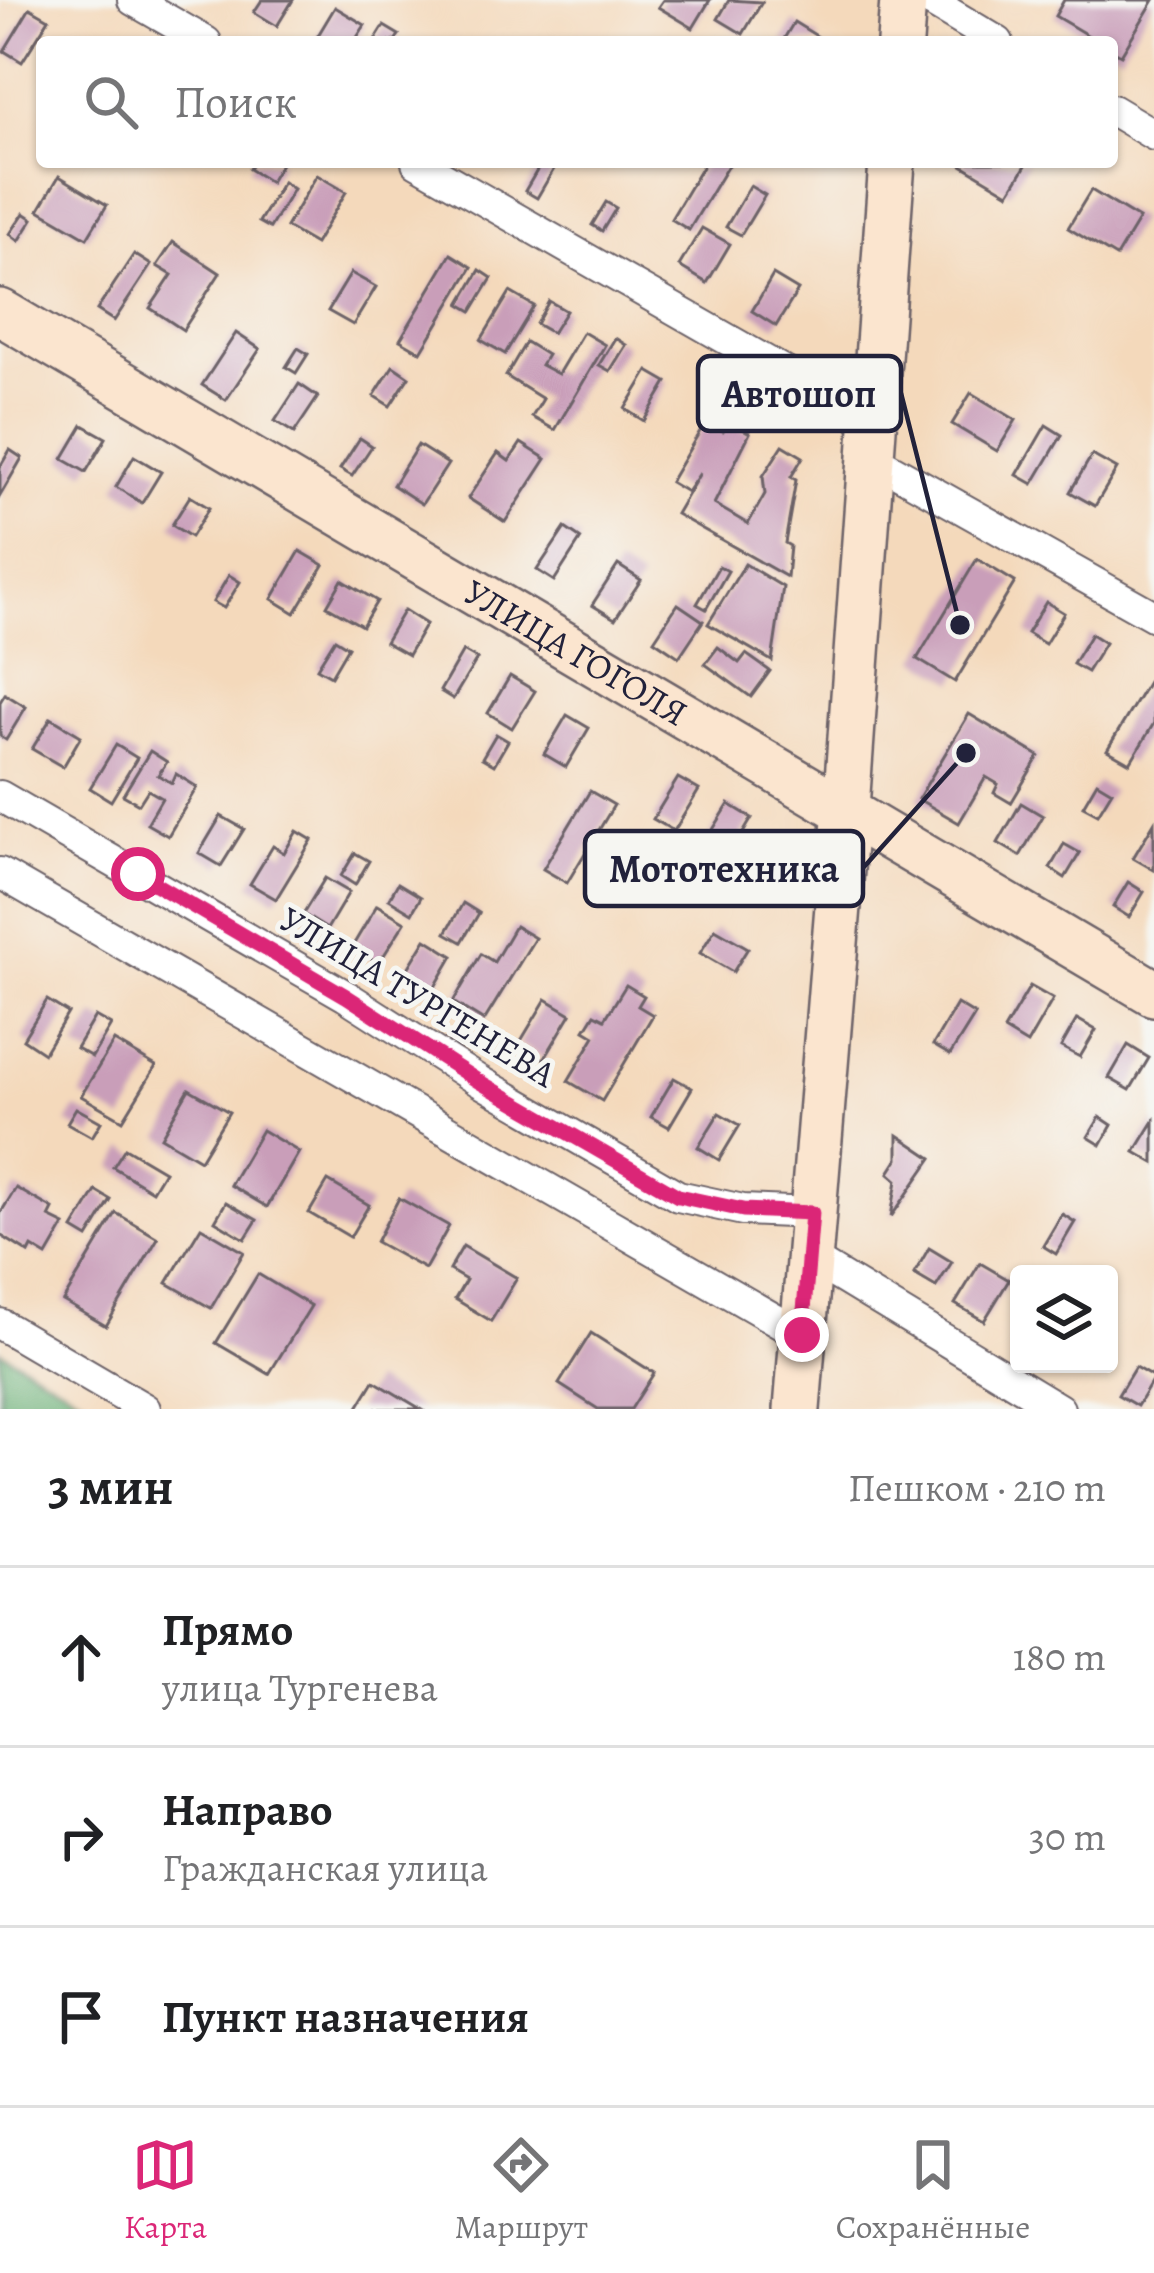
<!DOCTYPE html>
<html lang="ru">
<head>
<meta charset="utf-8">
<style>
	:root { --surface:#fff; --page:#f2f2f2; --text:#202124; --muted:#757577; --line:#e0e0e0; --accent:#db2777 }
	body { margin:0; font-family:Alegreya,serif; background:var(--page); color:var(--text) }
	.controls { position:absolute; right:36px; bottom:36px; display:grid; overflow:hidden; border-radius:12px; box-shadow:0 3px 9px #0004 }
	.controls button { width:108px; height:108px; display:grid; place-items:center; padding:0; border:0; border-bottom:3px solid var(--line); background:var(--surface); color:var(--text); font:60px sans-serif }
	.stop { position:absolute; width:36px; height:36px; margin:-27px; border:9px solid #db2777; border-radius:50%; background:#fff }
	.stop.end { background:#db2777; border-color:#fff; box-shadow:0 3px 12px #0008 }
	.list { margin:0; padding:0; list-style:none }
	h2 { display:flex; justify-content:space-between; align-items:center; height:156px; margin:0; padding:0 48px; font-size:51px }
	h2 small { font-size:39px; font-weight:400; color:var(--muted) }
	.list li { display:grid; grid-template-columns:78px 1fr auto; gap:36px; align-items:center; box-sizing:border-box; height:180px; padding:0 48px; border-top:3px solid var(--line) }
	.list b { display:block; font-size:45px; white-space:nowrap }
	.list p { margin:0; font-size:39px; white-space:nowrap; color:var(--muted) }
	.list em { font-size:39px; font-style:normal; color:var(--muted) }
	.icon { flex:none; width:66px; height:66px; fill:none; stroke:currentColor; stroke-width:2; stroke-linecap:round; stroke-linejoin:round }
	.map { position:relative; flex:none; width:1154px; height:1409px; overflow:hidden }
	.search { position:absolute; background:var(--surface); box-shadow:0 3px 9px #0004; left:36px; right:36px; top:36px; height:132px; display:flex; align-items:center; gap:30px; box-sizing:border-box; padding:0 42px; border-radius:12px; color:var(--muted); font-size:45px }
	.sheet { height:696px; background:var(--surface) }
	nav { display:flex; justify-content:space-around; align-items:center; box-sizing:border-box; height:168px; border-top:3px solid var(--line); background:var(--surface); font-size:33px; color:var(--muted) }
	nav a { display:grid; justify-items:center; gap:6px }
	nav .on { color:var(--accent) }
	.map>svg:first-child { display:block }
</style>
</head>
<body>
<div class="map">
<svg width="1154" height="1409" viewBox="0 0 1154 1409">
	<rect width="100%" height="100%" fill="#f6f6f2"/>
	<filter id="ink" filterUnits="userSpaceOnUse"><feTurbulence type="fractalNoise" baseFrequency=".00833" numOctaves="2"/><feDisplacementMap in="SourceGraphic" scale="24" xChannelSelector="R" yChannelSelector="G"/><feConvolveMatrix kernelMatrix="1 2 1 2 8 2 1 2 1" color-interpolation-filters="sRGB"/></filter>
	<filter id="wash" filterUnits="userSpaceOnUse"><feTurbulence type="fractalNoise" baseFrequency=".004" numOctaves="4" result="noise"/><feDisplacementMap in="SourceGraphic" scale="48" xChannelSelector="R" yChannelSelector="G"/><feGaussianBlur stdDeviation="2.7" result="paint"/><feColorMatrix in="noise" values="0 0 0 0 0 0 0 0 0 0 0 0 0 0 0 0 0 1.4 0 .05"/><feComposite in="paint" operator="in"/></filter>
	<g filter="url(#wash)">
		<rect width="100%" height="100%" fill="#f4d9bb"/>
		<polygon fill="#69af74" stroke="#466858" stroke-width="3" points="0,1351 100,1409 0,1409"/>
		<g id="blocks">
			<g fill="#c99eb9">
				<polygon points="262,0 293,0 277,26 254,12"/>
				<polygon points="663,0 710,0 693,28 658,7"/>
				<polygon points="729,0 762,2 743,34 718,19"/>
				<polygon points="1064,0 1154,0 1121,55 1112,50 1112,42 1099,42 1055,16"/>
				<polygon points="335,7 365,25 354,42 314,42"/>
				<polygon points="30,8 49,19 22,62 4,51"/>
				<polygon points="794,22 820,38 818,42 782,42"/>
				<polygon points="384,26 399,35 394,42 374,42"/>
				<polygon points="253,162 282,162 270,182 249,169"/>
				<polygon points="542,162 558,162 537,198 525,191"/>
				<polygon points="705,162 730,162 689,230 671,219"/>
				<polygon points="964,162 1028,162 1009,193 962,165"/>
				<polygon points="317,175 346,192 315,244 286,227"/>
				<polygon points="59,176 107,205 87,238 39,210"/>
				<polygon points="283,182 293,189 270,228 259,222"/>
				<polygon points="750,186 765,195 741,235 726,227"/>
				<polygon points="1091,190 1139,219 1116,257 1068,228"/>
				<polygon points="606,202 616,208 602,231 592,225"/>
				<polygon points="24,213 33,219 19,241 10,234"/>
				<polygon points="702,228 730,244 707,283 679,266"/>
				<polygon points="173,242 220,273 183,330 150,308 172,275 157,266"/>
				<polygon points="134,254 151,265 114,321 97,310"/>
				<polygon points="451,254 472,267 421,352 400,340"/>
				<polygon points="480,270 492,278 472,311 460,304"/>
				<polygon points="351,273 376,287 353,325 328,311"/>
				<polygon points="773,275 798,290 776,326 752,311"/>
				<polygon points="510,292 534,306 505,354 481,340"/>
				<polygon points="549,301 566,311 552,333 536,324"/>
				<polygon points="583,332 605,345 555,430 532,417 543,399 506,376 526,342 547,355 541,365 558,374"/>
				<polygon points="236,333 260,349 226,400 202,385"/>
				<polygon points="615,338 626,345 610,371 599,365"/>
				<polygon points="298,348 308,354 296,373 286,367"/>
				<polygon points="393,366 409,377 390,406 374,396"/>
				<polygon points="648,371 667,382 644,421 625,409"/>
				<polygon points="299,384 318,397 294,433 275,421"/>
				<polygon points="971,393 1016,420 997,451 952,424"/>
				<polygon points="706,421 723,431 729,422 750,433 714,504 748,524 765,494 763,476 783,445 803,457 791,477 796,480 785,543 790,546 787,577 676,514 700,473 687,492 670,482"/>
				<polygon points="83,425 106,438 86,472 63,459"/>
				<polygon points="1046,425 1062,435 1033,484 1017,475"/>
				<polygon points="360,438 372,446 352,476 340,469"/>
				<polygon points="521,443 546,459 505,522 468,498 498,453 509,461"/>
				<polygon points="418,445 448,464 422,504 393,485"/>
				<polygon points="10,450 22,458 0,496 0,467"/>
				<polygon points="1092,455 1117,469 1095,506 1070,492"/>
				<polygon points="134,456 161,472 142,503 116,487"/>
				<polygon points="190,496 209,508 191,537 172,525"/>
				<polygon points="565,528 581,539 554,581 537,570"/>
				<polygon points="300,551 324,565 295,613 272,599"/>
				<polygon points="977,559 1015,582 955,682 917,659"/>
				<polygon points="745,564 783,587 772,661 708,624"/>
				<polygon points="618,565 641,580 615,619 592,605"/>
				<polygon points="719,566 728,571 706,609 697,604"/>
				<polygon points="229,575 240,582 224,608 213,602"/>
				<polygon points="342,580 377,601 362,626 327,606"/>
				<polygon points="1046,602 1064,613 1045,644 1027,633"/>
				<polygon points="678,604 703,621 679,657 654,640"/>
				<polygon points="404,610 426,624 408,655 385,642"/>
				<polygon points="1091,634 1105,643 1087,672 1073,664"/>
				<polygon points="335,639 348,647 331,676 317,668"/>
				<polygon points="718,647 739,663 746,654 770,671 751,697 705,664"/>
				<polygon points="463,651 477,659 453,699 440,691"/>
				<polygon points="1154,672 1154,723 1130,763 1107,750"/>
				<polygon points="510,676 535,691 512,728 488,713"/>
				<polygon points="5,694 26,707 6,740 0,736 0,702"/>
				<polygon points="969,714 1039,756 1011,803 994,793 998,784 986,777 959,823 918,799"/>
				<polygon points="567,715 589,728 566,767 544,754"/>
				<polygon points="51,718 81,736 63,767 32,749"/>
				<polygon points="496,734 508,741 494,765 482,758"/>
				<polygon points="116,745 137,758 111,801 90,788"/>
				<polygon points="150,751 167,762 158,775 172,783 176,774 197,787 168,836 147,824 162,798 148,790 139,804 123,795"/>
				<polygon points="678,778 699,790 674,831 653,819"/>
				<polygon points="1097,782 1112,791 1098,814 1083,806"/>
				<polygon points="590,791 614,805 567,883 543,869"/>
				<polygon points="1021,803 1043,816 1020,856 998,843"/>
				<polygon points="729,804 752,818 733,850 709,836"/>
				<polygon points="221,816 244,829 221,866 199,853"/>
				<polygon points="1154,823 1154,870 1133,858"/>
				<polygon points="297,831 312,840 276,899 250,884 273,846 284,853"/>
				<polygon points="1064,844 1080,853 1065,878 1050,868"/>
				<polygon points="355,853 369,861 355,885 341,876"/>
				<polygon points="325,878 349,892 327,929 303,914"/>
				<polygon points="1128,882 1144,892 1129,917 1113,907"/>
				<polygon points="398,883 421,897 412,913 389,899"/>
				<polygon points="463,903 479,913 462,942 446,933"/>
				<polygon points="377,905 405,922 379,963 352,947"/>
				<polygon points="515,926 535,938 484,1021 453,1002 481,954 494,962"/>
				<polygon points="715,929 748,948 733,972 700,953"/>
				<polygon points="426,939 453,956 432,992 404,975"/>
				<polygon points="626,985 644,996 638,1006 653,1015 602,1101 568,1081 595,1036 585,1030 595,1014 605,1019"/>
				<polygon points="1030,986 1053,999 1027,1044 1004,1030"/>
				<polygon points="546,999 571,1014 544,1059 519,1044"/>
				<polygon points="47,1000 68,1013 44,1053 23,1039"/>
				<polygon points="957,1004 975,1015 950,1055 933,1045"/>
				<polygon points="95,1016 111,1025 92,1057 76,1048"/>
				<polygon points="1077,1019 1096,1030 1080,1057 1061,1047"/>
				<polygon points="114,1041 156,1066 123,1120 81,1096"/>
				<polygon points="1128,1045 1149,1058 1130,1090 1109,1078"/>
				<polygon points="674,1078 692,1088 669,1127 651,1117"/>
				<polygon points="189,1089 229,1112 200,1160 161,1137"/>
				<polygon points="76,1108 101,1122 92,1137 67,1123"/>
				<polygon points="719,1113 740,1125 719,1160 698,1147"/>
				<polygon points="1100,1117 1112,1125 1101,1145 1088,1137"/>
				<polygon points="1154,1121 1154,1163 1135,1152"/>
				<polygon points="262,1130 299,1152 267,1207 230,1185"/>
				<polygon points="898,1135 932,1158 891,1217 897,1180 889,1173 898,1159"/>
				<polygon points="125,1148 164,1171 152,1191 113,1167"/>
				<polygon points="328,1181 369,1205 350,1237 309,1213"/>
				<polygon points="16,1188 53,1209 49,1217 65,1225 47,1256 32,1247 29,1253 0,1235 0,1214"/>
				<polygon points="96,1191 111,1200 88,1238 73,1229"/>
				<polygon points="399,1198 449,1226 425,1269 376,1242"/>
				<polygon points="226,1202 257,1220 245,1239 215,1221"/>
				<polygon points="116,1213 158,1238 106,1326 63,1301"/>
				<polygon points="1062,1214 1075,1222 1056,1254 1043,1246"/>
				<polygon points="201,1227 244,1252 211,1308 167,1283"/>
				<polygon points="463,1246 517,1278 491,1321 455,1299 466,1280 449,1270"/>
				<polygon points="929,1248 952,1262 936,1287 914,1274"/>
				<polygon points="980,1263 1009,1280 984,1321 955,1304"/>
				<polygon points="258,1274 311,1306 269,1374 216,1343"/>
				<polygon points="591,1333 654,1373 631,1409 598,1409 559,1384"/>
				<polygon points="1135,1367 1154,1378 1137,1406 1118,1395"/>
				<polygon points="374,1381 421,1409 357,1409"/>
			</g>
		</g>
	</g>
	<g filter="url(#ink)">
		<use href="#blocks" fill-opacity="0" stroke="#6c6268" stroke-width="3"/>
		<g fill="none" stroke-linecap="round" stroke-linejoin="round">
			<g stroke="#6c6268" stroke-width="34">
				<g id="street">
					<polyline points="133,0 206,42"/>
					<polyline points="928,0 998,42"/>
					<polyline points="1112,110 1154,135"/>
					<polyline points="417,162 874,423"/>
					<polyline points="872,458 1154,616"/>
					<polyline points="0,796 346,996 479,1081 678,1196 743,1210 812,1213"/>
					<polyline points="0,873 802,1335"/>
					<polyline points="808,1257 1059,1409"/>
					<polyline points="0,1324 145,1409"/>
				</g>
			</g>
			<g stroke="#6c6268" stroke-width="50">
				<g id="secondary">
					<polyline points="900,42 903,0"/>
					<path id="s1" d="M 0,312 L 1154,993"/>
					<polyline points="797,1409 846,808 892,162"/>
				</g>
			</g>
			<use href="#street" stroke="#fff" stroke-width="30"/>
			<use href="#secondary" stroke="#fbe5cf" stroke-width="45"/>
		</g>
	</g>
	<g fill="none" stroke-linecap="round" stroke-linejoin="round" filter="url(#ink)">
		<polyline stroke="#db2777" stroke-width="15" points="138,874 346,996 478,1081 678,1196 743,1210 812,1213 802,1335"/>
	</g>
	<g text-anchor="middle" stroke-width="10" stroke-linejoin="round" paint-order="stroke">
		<g font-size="36" fill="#22223b" stroke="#f6f6f2">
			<text dy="13" stroke="none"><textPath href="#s1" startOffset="669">УЛИЦА ГОГОЛЯ</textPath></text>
			<text transform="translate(418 996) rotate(31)" y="13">УЛИЦА ТУРГЕНЕВА</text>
		</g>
	</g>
	<path fill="none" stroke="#22223b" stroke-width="4.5" d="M960 625L901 393M966 753L863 868"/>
	<g fill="#22223b" stroke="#f6f6f2" stroke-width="4.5">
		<circle cx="960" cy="625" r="12"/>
		<circle cx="966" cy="753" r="12"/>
	</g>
	<g fill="#f6f6f2" stroke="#22223b" stroke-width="4.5">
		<rect x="698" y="356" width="203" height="75" rx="12"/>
		<rect x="585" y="831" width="278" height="75" rx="12"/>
	</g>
	<g font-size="39" text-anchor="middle" font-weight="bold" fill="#22223b">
		<text x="799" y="407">Автошоп</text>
		<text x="724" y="882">Мототехника</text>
	</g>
</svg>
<div class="controls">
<button><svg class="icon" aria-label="layers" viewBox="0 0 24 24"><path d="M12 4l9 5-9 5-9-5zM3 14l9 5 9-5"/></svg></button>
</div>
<div class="stop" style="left:138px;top:874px"></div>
<div class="stop end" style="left:802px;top:1335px"></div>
<div class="search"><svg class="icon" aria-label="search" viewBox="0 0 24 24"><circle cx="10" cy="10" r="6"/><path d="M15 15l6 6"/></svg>Поиск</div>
</div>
<section class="sheet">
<h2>3 мин<small>Пешком · 210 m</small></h2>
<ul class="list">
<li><svg class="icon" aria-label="ahead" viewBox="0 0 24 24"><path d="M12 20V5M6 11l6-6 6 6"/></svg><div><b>Прямо</b><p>улица Тургенева</p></div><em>180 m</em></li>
<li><svg class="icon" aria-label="right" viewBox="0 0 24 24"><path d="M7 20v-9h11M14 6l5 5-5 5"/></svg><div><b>Направо</b><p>Гражданская улица</p></div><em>30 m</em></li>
<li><svg class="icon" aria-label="arrive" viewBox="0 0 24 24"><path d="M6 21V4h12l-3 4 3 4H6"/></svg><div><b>Пункт назначения</b></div></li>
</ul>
</section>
<nav>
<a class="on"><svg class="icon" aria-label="map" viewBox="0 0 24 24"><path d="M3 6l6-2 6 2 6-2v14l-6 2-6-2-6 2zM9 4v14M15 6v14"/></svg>Карта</a>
<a><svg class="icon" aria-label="directions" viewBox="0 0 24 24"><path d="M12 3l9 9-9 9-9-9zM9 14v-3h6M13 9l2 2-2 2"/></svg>Маршрут</a>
<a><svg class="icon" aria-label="saved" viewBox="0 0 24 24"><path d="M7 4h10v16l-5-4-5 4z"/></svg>Сохранённые</a>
</nav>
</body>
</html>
